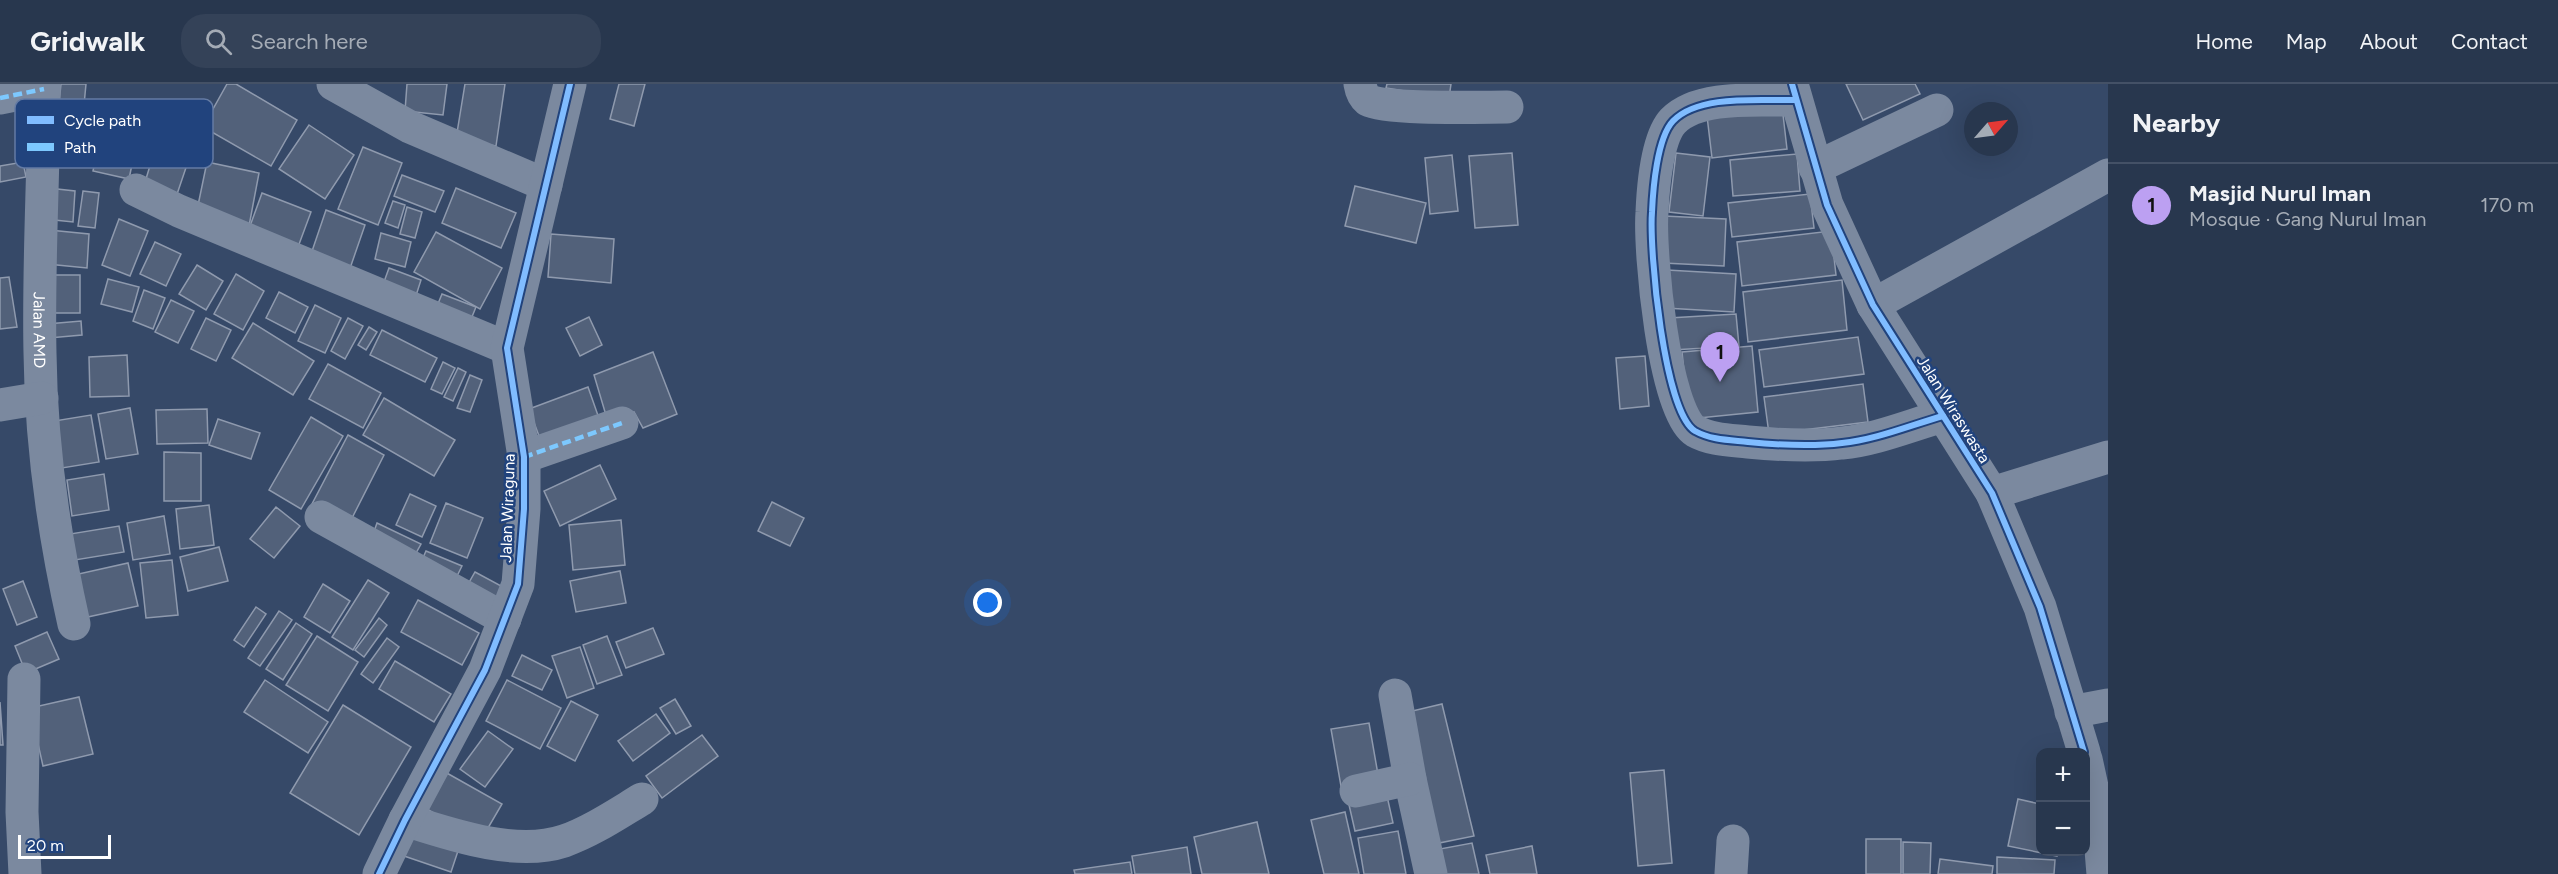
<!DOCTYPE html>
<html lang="en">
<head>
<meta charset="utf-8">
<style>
	:root { --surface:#28374e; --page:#344258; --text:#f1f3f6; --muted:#a5acb6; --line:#445166; --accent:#bca0f2 }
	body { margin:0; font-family:Figtree,sans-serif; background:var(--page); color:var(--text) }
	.controls { position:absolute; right:18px; bottom:18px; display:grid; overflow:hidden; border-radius:12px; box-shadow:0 6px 24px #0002 }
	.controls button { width:54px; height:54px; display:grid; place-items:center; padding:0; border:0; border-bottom:2px solid var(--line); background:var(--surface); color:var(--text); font:30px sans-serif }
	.compass { position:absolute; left:1964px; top:18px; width:54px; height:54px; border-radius:50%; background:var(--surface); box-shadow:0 6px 24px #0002; rotate:62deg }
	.scale { position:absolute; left:18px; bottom:15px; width:93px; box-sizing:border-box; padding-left:6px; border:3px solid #fff; border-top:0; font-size:16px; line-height:21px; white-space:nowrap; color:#fff; -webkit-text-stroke:4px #21437d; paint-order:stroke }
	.you { position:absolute; left:988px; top:519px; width:21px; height:21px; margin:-15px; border:4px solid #fff; border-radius:50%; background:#1a73e8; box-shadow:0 0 0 9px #1a73e833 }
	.badge { display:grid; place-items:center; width:39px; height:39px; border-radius:50%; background:var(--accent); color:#111; font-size:20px; font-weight:700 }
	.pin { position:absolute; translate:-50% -50px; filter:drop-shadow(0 2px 3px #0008) }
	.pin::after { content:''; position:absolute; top:32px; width:21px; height:18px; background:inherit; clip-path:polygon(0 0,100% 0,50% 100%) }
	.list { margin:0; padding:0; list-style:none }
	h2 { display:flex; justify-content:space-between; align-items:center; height:78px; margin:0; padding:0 24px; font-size:26px }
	h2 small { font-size:20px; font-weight:400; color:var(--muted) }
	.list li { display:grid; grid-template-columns:39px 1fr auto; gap:18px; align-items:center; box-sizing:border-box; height:84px; padding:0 24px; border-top:2px solid var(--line) }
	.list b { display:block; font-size:22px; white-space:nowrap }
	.list p { margin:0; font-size:20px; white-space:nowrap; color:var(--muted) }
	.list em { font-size:20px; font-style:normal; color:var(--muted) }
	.icon { flex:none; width:33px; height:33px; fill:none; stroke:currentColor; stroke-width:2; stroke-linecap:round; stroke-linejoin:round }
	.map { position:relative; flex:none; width:2108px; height:790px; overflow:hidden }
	header { display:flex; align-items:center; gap:36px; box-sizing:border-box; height:84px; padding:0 30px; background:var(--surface); border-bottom:2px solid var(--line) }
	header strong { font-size:28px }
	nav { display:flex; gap:33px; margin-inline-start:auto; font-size:21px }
	.search { width:420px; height:54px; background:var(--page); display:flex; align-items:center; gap:15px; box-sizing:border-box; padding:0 21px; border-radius:24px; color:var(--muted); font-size:22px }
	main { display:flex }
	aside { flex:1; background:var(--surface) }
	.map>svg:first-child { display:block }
</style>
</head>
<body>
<header>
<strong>Gridwalk</strong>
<div class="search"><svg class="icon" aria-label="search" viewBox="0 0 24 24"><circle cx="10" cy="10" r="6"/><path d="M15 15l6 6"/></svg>Search here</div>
<nav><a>Home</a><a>Map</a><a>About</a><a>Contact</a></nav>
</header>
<main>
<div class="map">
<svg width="2108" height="790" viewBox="0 0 2108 790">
	<rect width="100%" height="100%" fill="#364968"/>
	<g fill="#52617a" stroke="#8f9aae" stroke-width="1.5">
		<polygon points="61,0 86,0 84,21 59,19"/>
		<polygon points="227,0 236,0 297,36 271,82 203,43"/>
		<polygon points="407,0 447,0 443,31 405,27"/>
		<polygon points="465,0 505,0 496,62 456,55"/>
		<polygon points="619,0 645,0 634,42 610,35"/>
		<polygon points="1387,0 1451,0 1449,14 1386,4"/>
		<polygon points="1846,0 1915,0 1920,10 1863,36"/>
		<polygon points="1782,22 1787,65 1712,74 1707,32"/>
		<polygon points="106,25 142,32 129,95 93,87"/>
		<polygon points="309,41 354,71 325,115 279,85"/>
		<polygon points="159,52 193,63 174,119 142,108"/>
		<polygon points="363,63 402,79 378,141 338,125"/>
		<polygon points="1512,69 1518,141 1475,144 1469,72"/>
		<polygon points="1676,69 1710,73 1703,132 1669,128"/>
		<polygon points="1797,70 1800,107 1733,112 1730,76"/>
		<polygon points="1452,71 1458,127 1430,130 1425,74"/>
		<polygon points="23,78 26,93 0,98 0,82"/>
		<polygon points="207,78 259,89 249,142 196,131"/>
		<polygon points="402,91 444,107 435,128 394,112"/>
		<polygon points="1355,102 1426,119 1416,159 1345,142"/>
		<polygon points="48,104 75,107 73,138 45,135"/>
		<polygon points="456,104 516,129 501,164 442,139"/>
		<polygon points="83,107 99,109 95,144 78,142"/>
		<polygon points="262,109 311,128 295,171 246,153"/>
		<polygon points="1810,110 1814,144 1732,153 1728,119"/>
		<polygon points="393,117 405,121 398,144 385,139"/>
		<polygon points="407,123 422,128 415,154 400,150"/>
		<polygon points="326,126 365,141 347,193 308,179"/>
		<polygon points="1664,132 1726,135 1724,182 1663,179"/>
		<polygon points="119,135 148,147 130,192 102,181"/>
		<polygon points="49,146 89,150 87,184 47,180"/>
		<polygon points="1831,147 1836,191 1742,202 1737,158"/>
		<polygon points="436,148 502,184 480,225 414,188"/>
		<polygon points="381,149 411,158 405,183 375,175"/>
		<polygon points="551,150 614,155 611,199 548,193"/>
		<polygon points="155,158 181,170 166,202 140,190"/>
		<polygon points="197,181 223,197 206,226 179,210"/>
		<polygon points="389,184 421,196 413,221 380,209"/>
		<polygon points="1667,186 1736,190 1734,228 1665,224"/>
		<polygon points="236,190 264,207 243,246 214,230"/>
		<polygon points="45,191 80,191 80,229 46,229"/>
		<polygon points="9,193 17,243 0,245 0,194"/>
		<polygon points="108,195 139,203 132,228 101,220"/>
		<polygon points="1842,196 1847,246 1748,258 1743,208"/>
		<polygon points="144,206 165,214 153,245 133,237"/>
		<polygon points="279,208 308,223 295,249 266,234"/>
		<polygon points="442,210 476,223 467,245 433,232"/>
		<polygon points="171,216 194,227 178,259 155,248"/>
		<polygon points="315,221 341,234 325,269 298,257"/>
		<polygon points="1736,230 1739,262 1672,266 1669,234"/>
		<polygon points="589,233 602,261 580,272 566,244"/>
		<polygon points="206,234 231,246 216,277 191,265"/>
		<polygon points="348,234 363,242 345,275 331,267"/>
		<polygon points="81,237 82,251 49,254 47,240"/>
		<polygon points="253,239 314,277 293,311 232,274"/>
		<polygon points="369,243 377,248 366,266 358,261"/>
		<polygon points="382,246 437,274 425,298 370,271"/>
		<polygon points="1858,253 1864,290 1764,303 1759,266"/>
		<polygon points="1752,262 1758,328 1689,335 1682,268"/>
		<polygon points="653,268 677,330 643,344 634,328 608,338 594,291"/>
		<polygon points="127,271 129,312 90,313 89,273"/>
		<polygon points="1645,272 1649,322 1620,325 1616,274"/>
		<polygon points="443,278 455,284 442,310 431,305"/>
		<polygon points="328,280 381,309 363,344 309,315"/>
		<polygon points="458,284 466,288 453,317 444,313"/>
		<polygon points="470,291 482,296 470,328 457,324"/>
		<polygon points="1863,300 1868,338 1769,350 1764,313"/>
		<polygon points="588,303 601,340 542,360 529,325"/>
		<polygon points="384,314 455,356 434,392 363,351"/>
		<polygon points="130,324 138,370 106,375 98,330"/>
		<polygon points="207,325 208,359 157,360 156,326"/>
		<polygon points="91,331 99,378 62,384 54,337"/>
		<polygon points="311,333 343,352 301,425 269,406"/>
		<polygon points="218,335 260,349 251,375 209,361"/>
		<polygon points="348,351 384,371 349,440 312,420"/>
		<polygon points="164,368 201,369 201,417 164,417"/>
		<polygon points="600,381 616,415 560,442 544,407"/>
		<polygon points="104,390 109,426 72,432 67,396"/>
		<polygon points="410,410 436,422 422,453 396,441"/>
		<polygon points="772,418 804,434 790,462 758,447"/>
		<polygon points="446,419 483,434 467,474 430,459"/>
		<polygon points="209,421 214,461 180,465 176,425"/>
		<polygon points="276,423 300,442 274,474 250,455"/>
		<polygon points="164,432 170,470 133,476 127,439"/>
		<polygon points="621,436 625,481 573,486 569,441"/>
		<polygon points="377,439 421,460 411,478 371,456"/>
		<polygon points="119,442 124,468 75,476 70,450"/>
		<polygon points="219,463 228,497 188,507 180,473"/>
		<polygon points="426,467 462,482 452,502 419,483"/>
		<polygon points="172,476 178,531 146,534 140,479"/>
		<polygon points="128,479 138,522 74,536 65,493"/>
		<polygon points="620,487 626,519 576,528 570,497"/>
		<polygon points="475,488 503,503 491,524 463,509"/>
		<polygon points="368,496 389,509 353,566 332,553"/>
		<polygon points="23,497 37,533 17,541 3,505"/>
		<polygon points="323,500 350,517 330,549 304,533"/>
		<polygon points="418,516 479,549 462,581 401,548"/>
		<polygon points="256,523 266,530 244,563 234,556"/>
		<polygon points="279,527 292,536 260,582 248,574"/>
		<polygon points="379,534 387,541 364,573 355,566"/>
		<polygon points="296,539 312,550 283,596 266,585"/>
		<polygon points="653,544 664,570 626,584 616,558"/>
		<polygon points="47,548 59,575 26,589 15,562"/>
		<polygon points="317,552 358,578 328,627 286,601"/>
		<polygon points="607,552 622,591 597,600 583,561"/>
		<polygon points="387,554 399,563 373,599 361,590"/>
		<polygon points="580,563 594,604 567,614 552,572"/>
		<polygon points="522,571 552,586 542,606 512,592"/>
		<polygon points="395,577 451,610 434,638 379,605"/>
		<polygon points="265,596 328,638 308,669 244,628"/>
		<polygon points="507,596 561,624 540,665 486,637"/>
		<polygon points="79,613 93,670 43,682 30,624"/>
		<polygon points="675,615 691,642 676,650 660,624"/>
		<polygon points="571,617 598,631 575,677 547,662"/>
		<polygon points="0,618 3,661 0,661"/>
		<polygon points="1442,620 1474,752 1439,759 1408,628"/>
		<polygon points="343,621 411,663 359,751 290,709"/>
		<polygon points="656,630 670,649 633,677 618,657"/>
		<polygon points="1369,639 1380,702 1342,708 1331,645"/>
		<polygon points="488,647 513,665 485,703 460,685"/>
		<polygon points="702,651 718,672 662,714 646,692"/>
		<polygon points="1664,686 1672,779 1638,782 1630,689"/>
		<polygon points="445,688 502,720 481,756 425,724"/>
		<polygon points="1385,703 1393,739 1355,747 1347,712"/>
		<polygon points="2018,715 2040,720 2040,768 2058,768 2057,772 2008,762"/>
		<polygon points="1345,728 1359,790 1324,790 1311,736"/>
		<polygon points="1257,738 1269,790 1202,790 1194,753"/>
		<polygon points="413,747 459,764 451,788 404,772"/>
		<polygon points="1398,747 1406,790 1364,790 1358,754"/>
		<rect x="1866" y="755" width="35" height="35"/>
		<polygon points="1903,758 1931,759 1930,790 1903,790"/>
		<polygon points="1472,759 1479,790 1434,790 1429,767"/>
		<polygon points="1532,762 1537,790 1490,790 1486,771"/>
		<polygon points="1187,763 1191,790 1135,790 1132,772"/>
		<polygon points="1997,773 2055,776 2054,790 1997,790"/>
		<polygon points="1940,775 1993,782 1992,790 1938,790"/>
		<polygon points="1130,778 1132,790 1075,790 1074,786"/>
	</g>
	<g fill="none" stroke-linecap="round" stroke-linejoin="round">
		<g stroke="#7b899f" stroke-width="33">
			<path id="s1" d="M 44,0 C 44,90 38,179 40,269 C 41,360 54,452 74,540"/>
			<polyline points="333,0 410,43 546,101"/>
			<path d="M 1360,0 C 1361,6 1363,12 1368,16 C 1386,26 1481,23 1507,23"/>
			<polyline points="1792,0 1827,121 1873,221 1992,409 2040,523 2084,668"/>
			<polyline points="0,14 44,5"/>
			<path d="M 1795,16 C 1760,17 1699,10 1673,37 C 1657,54 1653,105 1652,128 C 1649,166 1664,328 1695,347 C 1711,356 1730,356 1748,358 C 1779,361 1811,363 1842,359 C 1875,356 1911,341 1943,332"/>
			<polyline points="1815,84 1937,26"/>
			<polyline points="136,106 179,127 507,264"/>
			<polyline points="1873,221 2108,91"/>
			<polyline points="0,321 42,314"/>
			<polyline points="524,373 622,339"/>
			<polyline points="1992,409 2108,373"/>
			<polyline points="321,433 505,535"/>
			<polyline points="24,595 22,728 25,790"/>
			<polyline points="1395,611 1410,695 1431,790"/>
			<polyline points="2071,628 2108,621"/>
			<polyline points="2086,675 2098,730 2103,790"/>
			<polyline points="1356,707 1410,695"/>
			<path d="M 405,736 C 452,751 516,773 564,757 C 592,747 617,730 642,715"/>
			<polyline points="379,790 405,736 485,586 518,500 524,425 524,373 507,264 570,0"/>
			<polyline points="1731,790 1733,757"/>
		</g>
		<g stroke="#7dc8fe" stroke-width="4.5" stroke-dasharray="9 4.5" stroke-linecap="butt">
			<polyline points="0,14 44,5"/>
			<polyline points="524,373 622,339"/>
		</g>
		<g stroke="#21437d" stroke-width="10">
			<g id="cycleway">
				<polyline points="1792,0 1827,121 1873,221 1992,409 2040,523 2084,668"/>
				<path d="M 1795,16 C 1760,17 1699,10 1673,37 C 1657,54 1653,105 1652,128 C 1649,166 1664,328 1695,347 C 1711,356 1730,356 1748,358 C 1779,361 1811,363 1842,359 C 1875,356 1911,341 1943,332"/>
				<polyline points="379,790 405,736 485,586 518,500 524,425 524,373 507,264 570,0"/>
			</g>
		</g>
		<use href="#cycleway" stroke="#80bcff" stroke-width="6"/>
	</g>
	<g text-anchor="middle" stroke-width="5" stroke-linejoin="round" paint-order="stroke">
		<g font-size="16" fill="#fff" stroke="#21437d">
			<text dy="6" stroke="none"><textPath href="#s1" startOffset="246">Jalan AMD</textPath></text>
			<text transform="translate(1954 325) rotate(58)" y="6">Jalan Wiraswasta</text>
			<text transform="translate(507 424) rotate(-88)" y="6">Jalan Wiraguna</text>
		</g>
	</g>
	<rect x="15" y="15" width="198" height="69" rx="9" fill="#21437d" stroke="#647ba4" stroke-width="1.5"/>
	<rect x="27" y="32" width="27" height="8" fill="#80bcff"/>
	<rect x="27" y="59" width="27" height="8" fill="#7dc8fe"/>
	<g font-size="16" fill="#fff">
		<text x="64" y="42">Cycle path</text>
		<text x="64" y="69">Path</text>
	</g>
</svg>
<div class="controls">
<button>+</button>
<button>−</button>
</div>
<svg class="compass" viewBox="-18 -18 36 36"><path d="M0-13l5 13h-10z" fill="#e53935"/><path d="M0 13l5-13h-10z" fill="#a5acb6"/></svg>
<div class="scale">20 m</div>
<div class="you"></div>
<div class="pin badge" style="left:1720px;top:298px">1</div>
</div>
<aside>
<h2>Nearby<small></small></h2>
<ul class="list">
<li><span class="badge">1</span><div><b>Masjid Nurul Iman</b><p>Mosque · Gang Nurul Iman</p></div><em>170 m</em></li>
</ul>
</aside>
</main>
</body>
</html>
